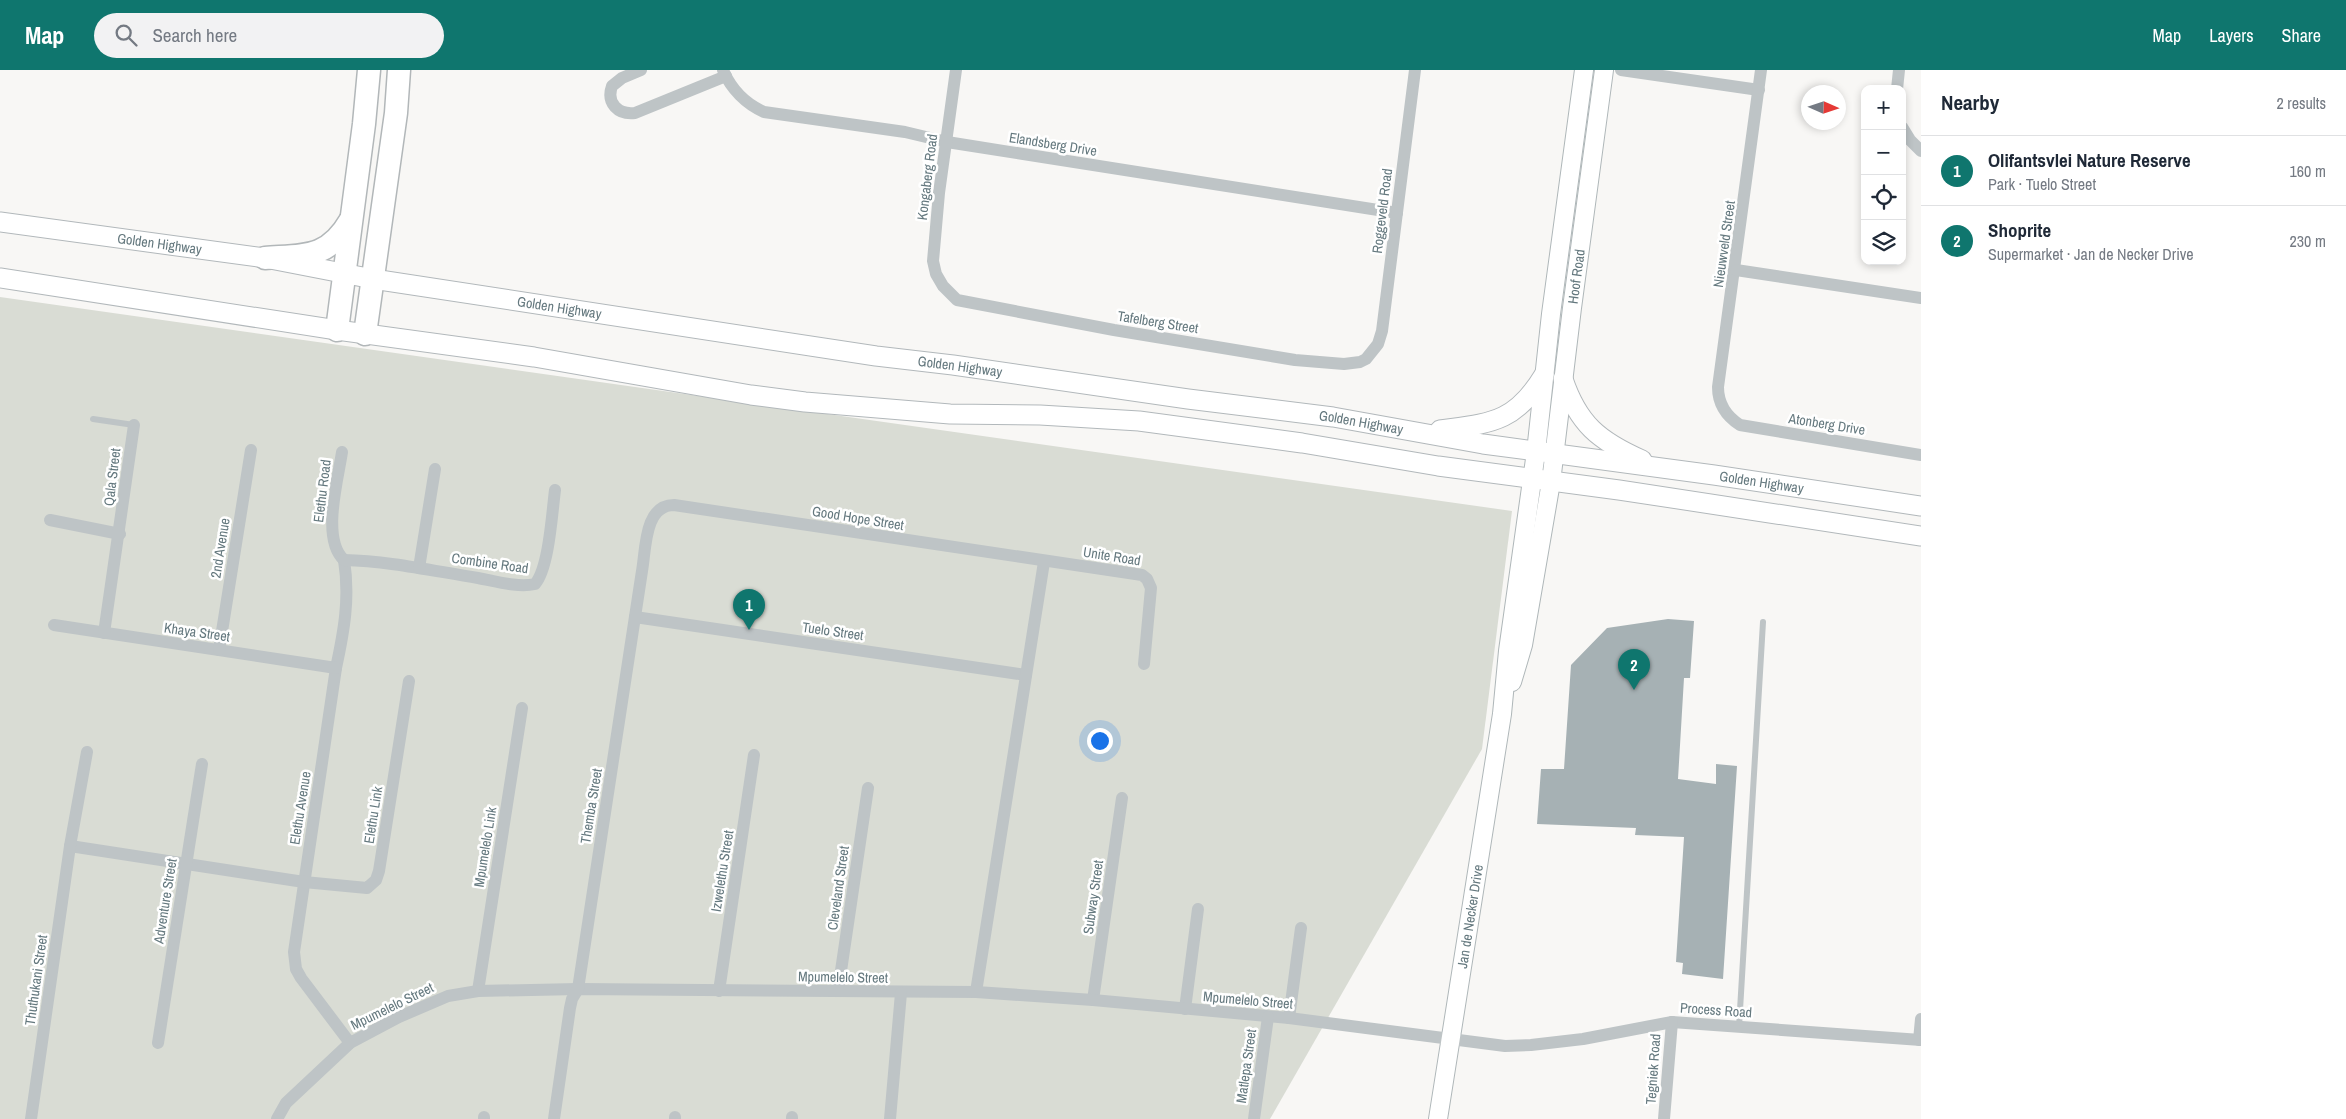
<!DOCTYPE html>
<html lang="en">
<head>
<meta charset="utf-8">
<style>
	:root { --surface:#fff; --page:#f2f2f3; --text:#1f2937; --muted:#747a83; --line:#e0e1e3; --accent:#0f766e }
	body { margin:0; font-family:"Archivo Narrow",sans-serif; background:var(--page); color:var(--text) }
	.controls { position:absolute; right:15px; top:15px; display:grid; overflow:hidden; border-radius:10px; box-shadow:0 2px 8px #0003 }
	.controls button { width:45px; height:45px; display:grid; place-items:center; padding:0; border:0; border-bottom:1px solid var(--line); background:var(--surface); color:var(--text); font:25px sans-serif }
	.compass { position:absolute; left:1801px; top:15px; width:45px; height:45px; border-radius:50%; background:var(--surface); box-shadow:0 2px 8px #0003; rotate:93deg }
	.you { position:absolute; left:1099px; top:670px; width:18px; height:18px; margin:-12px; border:4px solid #fff; border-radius:50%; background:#1a73e8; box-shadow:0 0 0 8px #1a73e833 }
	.badge { display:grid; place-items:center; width:32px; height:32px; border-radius:50%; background:var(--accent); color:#fff; font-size:16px; font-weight:700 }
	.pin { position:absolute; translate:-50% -41px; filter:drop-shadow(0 1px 2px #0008) }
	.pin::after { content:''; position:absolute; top:26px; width:18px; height:15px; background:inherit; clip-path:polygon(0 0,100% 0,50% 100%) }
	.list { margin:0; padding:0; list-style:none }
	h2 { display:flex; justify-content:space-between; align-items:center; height:65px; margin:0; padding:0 20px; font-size:21px }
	h2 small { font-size:16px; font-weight:400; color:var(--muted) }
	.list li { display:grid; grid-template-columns:32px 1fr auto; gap:15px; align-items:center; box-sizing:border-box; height:70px; padding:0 20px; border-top:1px solid var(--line) }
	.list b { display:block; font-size:19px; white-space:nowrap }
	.list p { margin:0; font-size:16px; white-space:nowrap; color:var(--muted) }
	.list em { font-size:16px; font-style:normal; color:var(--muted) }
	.icon { flex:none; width:28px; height:28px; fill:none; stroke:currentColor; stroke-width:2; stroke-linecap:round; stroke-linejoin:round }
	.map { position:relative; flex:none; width:1921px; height:1049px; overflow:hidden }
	header { display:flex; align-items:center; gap:30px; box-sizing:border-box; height:70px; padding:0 25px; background:var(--accent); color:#fff }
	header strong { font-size:24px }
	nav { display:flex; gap:28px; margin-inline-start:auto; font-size:18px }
	.search { width:350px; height:45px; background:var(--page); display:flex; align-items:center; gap:12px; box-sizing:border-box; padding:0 18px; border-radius:28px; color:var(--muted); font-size:19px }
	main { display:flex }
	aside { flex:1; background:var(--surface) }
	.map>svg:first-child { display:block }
</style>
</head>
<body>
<header>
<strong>Map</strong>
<div class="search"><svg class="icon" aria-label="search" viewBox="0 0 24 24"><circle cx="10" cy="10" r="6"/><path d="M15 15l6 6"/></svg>Search here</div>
<nav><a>Map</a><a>Layers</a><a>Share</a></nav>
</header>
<main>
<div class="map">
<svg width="1921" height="1049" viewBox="0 0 1921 1049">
	<rect width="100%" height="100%" fill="#f8f7f5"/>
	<polygon fill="#d9dcd4" points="0,227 1512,441 1482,679 1270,1049 0,1049"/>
	<polygon fill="#a6b1b4" points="1668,549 1694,551 1690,608 1684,608 1678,709 1716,714 1716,694 1737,696 1723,909 1682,904 1683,893 1676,892 1684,767 1635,765 1636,758 1537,754 1541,699 1564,699 1571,595 1607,558"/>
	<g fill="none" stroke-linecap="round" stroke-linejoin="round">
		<g stroke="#afb7b9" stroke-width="20">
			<g id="secondary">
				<path id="s1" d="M 1512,612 L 1523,575 L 1551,412 L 1572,238 L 1604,0"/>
				<path id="s2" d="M 1438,1049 L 1502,644 L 1508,581 L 1536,382 L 1551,244 L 1584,0"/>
			</g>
		</g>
		<g stroke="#b2b8bb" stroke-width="21">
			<g id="primary">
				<path id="s3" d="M 0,152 L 265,188 L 373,209 L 876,286 L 953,295 L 1188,329 L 1333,347 L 1483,374 L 1714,405 L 1921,436"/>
				<polyline points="0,208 337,260 534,287 751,325 805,332 950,344 1040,345 1139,351 1302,373 1438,396 1619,420 1921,466"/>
				<path d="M 1563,309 C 1578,354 1599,371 1642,390"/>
				<path d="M 1440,360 C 1491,353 1515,353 1544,305"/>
			</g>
		</g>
		<g stroke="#b2b7b9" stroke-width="25">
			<g id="motorway">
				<path d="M 265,188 C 304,185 328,189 350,151"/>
				<polyline points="337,260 364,54 369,0"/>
				<polyline points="365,264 396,43 399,0"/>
			</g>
		</g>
		<g stroke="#bec4c6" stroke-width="6">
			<polyline points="93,349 134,355"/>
			<polyline points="1739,957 1763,552"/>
		</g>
		<g stroke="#bec4c6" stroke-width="12">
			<path d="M 641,0 L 622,8 L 612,16 C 606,33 618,45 635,43 L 726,6"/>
			<path d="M 723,0 C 731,19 746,34 764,42 L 905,62 L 947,72 L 1397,143"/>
			<polyline points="956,0 939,123 933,191 936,204 943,216 957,230 1114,260 1295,290 1344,294 1360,292 1366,289 1378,274 1382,261 1415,0"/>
			<polyline points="1621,0 1759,20"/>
			<path d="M 1761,0 L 1718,317 C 1718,334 1726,346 1740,355 L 1921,385"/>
			<polyline points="1897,19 1899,0"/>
			<polyline points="1902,57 1910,70 1921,81"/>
			<polyline points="1736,200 1921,228"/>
			<path d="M 342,382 C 338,410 321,469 344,490"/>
			<polyline points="50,450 120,464"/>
			<path d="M 344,490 C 350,528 344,561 336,598 L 294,882 L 296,899 L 301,908 L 350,973"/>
			<path d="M 344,490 C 389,491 433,501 478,508 C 495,511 518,518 535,514 C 549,498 552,443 555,420"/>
			<polyline points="419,498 435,399"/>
			<polyline points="635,547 1026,605"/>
			<polyline points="54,555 336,598"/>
			<polyline points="104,563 134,355"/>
			<polyline points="219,580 251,380"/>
			<polyline points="70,776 304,812 367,818 376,810 379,801 409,611"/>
			<polyline points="478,921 522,638"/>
			<polyline points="719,921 754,685"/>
			<polyline points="838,921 868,718"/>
			<polyline points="976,922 1044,492"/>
			<polyline points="1093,930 1122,728"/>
			<polyline points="1185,939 1198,839"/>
			<polyline points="1289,948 1301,858"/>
			<polyline points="1919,970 1921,949"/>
			<polyline points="158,973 202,694"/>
			<polyline points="31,1049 70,776 87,682"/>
			<polyline points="277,1049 286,1033 350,973 399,947 448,926 478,921 578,919 976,922 1093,930 1289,948 1505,976 1531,975 1583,969 1672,952 1921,970"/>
			<polyline points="484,1049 484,1047"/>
			<path d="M 554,1049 L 570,938 L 572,929 L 578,919 L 642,501 C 646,479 644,435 674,435 L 1142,505 L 1147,509 L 1151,518 L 1144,594"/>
			<polyline points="675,1049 675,1047"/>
			<polyline points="792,1049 792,1047"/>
			<polyline points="890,1049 901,923"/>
			<polyline points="1254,1049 1268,947"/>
			<polyline points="1664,1049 1672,952"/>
		</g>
		<use href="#secondary" stroke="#fff" stroke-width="18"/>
		<use href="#primary" stroke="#fff" stroke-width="19"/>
		<use href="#motorway" stroke="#fff" stroke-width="22"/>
	</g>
	<g text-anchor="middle" stroke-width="5" stroke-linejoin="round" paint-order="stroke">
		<g font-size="14" fill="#64787e" stroke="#fff">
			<text transform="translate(1053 74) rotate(9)" y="5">Elandsberg Drive</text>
			<text transform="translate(927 107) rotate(-83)" y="5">Kongaberg Road</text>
			<text transform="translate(1382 141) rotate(-83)" y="5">Roggeveld Road</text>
			<text dy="5" stroke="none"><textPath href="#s3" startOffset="161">Golden Highway</textPath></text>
			<text transform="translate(1724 174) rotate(-82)" y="5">Nieuwveld Street</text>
			<text dy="5" stroke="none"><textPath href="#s1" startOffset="411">Hoof Road</textPath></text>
			<text dy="5" stroke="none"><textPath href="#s3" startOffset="566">Golden Highway</textPath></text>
			<text transform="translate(1158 252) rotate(9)" y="5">Tafelberg Street</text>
			<text dy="5" stroke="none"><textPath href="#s3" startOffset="971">Golden Highway</textPath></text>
			<text dy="5" stroke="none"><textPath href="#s3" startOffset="1376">Golden Highway</textPath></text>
			<text transform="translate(1827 354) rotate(9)" y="5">Atonberg Drive</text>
			<text transform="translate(112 407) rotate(-83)" y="5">Qala Street</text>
			<text dy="5" stroke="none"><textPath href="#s3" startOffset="1781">Golden Highway</textPath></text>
			<text transform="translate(322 421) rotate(-83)" y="5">Elethu Road</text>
			<text transform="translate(858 448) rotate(9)" y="5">Good Hope Street</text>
			<text transform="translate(220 478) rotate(-81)" y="5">2nd Avenue</text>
			<text transform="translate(1112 486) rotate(9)" y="5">Unite Road</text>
			<text transform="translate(490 493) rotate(8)" y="5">Combine Road</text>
			<text transform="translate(833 561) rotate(8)" y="5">Tuelo Street</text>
			<text transform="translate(197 562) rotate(8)" y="5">Khaya Street</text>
			<text transform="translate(591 736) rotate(-81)" y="5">Themba Street</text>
			<text transform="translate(300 738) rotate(-81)" y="5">Elethu Avenue</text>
			<text transform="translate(373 745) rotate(-81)" y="5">Elethu Link</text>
			<text transform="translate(485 777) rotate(-81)" y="5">Mpumelelo Link</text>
			<text transform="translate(722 801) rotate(-81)" y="5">Izwelethu Street</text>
			<text transform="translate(838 818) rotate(-82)" y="5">Cleveland Street</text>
			<text transform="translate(1093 827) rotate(-82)" y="5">Subway Street</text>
			<text transform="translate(165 831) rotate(-81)" y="5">Adventure Street</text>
			<text dy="5" stroke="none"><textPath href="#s2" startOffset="205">Jan de Necker Drive</textPath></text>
			<text transform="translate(843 907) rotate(1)" y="5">Mpumelelo Street</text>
			<text transform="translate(36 910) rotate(-82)" y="5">Thuthukani Street</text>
			<text transform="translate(1248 930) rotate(5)" y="5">Mpumelelo Street</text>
			<text transform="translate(392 936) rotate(-26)" y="5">Mpumelelo Street</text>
			<text transform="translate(1716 940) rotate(4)" y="5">Process Road</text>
			<text transform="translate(1246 996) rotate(-82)" y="5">Matlepa Street</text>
			<text transform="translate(1653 999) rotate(-86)" y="5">Tegniek Road</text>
		</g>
	</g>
</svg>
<div class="controls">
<button>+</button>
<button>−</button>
<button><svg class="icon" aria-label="locate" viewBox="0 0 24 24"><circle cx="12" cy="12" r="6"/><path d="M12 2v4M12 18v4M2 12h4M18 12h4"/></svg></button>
<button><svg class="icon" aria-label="layers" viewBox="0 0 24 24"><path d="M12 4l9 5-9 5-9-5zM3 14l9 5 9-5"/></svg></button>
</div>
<svg class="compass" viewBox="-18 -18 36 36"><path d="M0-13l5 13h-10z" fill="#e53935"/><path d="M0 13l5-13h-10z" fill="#747a83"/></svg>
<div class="you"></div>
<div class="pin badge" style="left:749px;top:560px">1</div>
<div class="pin badge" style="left:1634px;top:620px">2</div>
</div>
<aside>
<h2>Nearby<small>2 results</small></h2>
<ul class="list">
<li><span class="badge">1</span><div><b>Olifantsvlei Nature Reserve</b><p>Park · Tuelo Street</p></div><em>160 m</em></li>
<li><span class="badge">2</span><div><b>Shoprite</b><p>Supermarket · Jan de Necker Drive</p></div><em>230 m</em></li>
</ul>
</aside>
</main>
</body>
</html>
